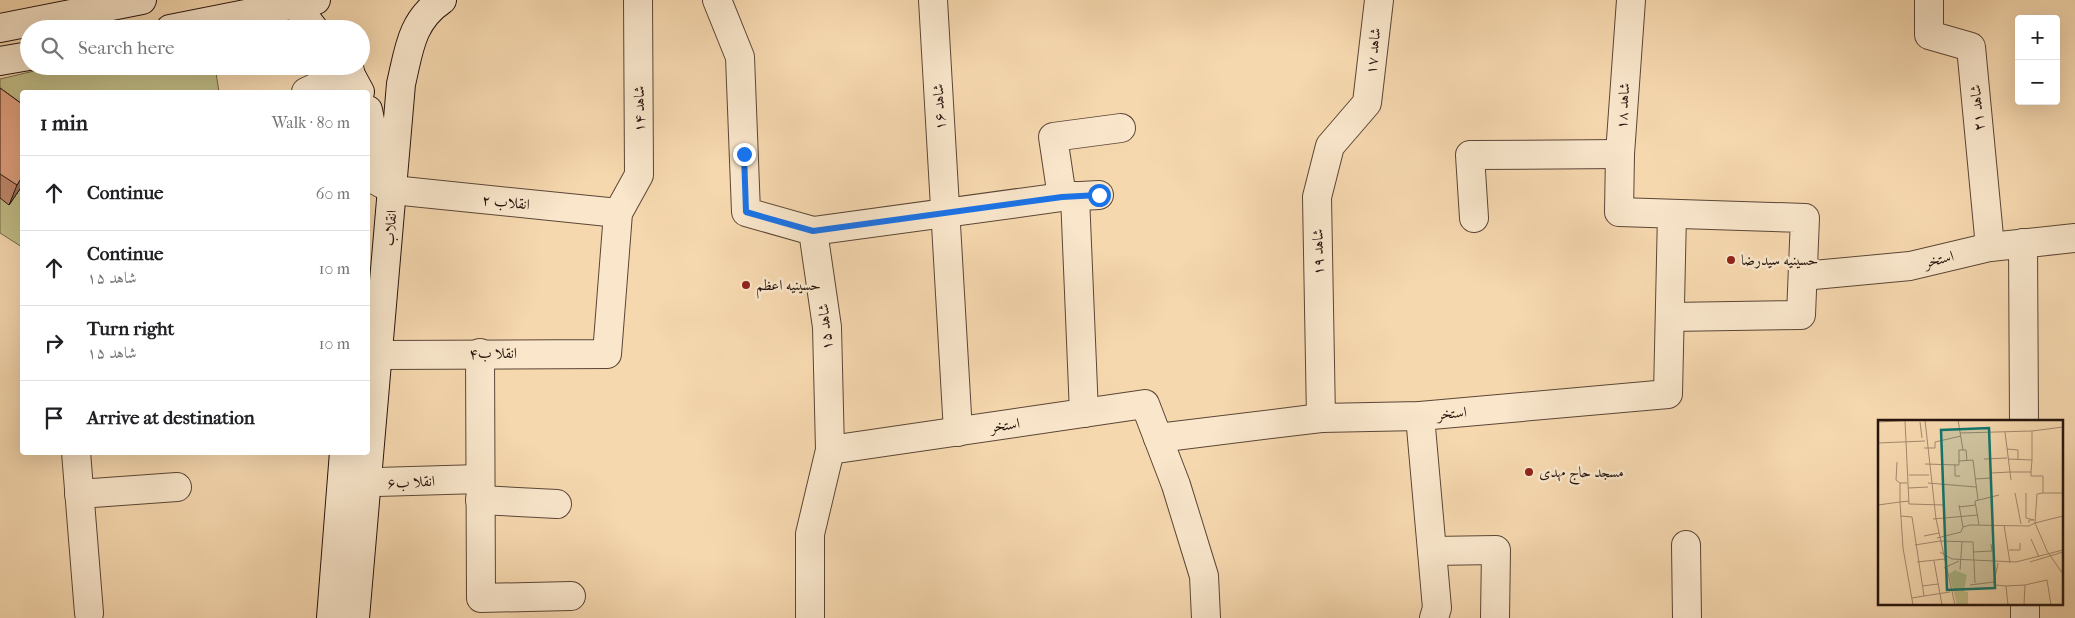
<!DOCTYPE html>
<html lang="en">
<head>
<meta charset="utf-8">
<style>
	:root { --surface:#fff; --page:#f6f6f6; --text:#202124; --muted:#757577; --line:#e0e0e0 }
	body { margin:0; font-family:"IM FELL French Canon",Amiri,serif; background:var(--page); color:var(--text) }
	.controls { position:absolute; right:15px; top:15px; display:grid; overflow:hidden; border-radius:5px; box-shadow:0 5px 20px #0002 }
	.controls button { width:45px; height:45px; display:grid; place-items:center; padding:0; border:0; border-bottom:1px solid var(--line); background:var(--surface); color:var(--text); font:25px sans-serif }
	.stop { position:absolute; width:15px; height:15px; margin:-11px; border:4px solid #1a73e8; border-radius:50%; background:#fff }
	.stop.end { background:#1a73e8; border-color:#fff; box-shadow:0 1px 5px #0008 }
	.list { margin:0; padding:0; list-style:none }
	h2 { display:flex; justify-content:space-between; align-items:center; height:65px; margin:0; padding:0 20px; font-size:21px }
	h2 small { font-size:16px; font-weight:400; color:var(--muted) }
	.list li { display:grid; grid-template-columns:32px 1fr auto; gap:15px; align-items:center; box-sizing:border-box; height:75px; padding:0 20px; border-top:1px solid var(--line) }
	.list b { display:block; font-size:19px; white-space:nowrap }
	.list p { margin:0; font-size:16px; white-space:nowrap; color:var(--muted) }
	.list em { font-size:16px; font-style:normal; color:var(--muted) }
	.icon { flex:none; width:28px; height:28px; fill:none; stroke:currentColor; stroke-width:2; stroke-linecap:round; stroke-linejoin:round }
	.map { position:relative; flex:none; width:2075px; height:618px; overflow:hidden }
	.search { position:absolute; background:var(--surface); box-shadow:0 5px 20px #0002; left:20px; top:20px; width:350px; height:55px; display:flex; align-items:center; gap:12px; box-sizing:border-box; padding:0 18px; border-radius:28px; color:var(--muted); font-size:19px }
	.panel { position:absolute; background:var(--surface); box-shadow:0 5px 20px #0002; left:20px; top:90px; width:350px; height:365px; border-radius:5px }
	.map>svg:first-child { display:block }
</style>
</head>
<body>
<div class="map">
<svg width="2075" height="618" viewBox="0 0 2075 618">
	<rect width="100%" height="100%" fill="#f6d8af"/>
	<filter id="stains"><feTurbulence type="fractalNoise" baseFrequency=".004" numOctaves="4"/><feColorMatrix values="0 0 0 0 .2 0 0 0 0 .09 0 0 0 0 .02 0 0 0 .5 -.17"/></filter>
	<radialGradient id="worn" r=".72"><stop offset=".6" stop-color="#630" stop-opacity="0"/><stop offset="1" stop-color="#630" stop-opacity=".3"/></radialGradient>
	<polygon fill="#c2bd87" stroke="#74694a" points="55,66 215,66 219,92 22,92 22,247 0,233 0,79"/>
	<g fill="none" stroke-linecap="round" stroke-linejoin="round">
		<g stroke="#5b4636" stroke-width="30">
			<g id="street">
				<polyline points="717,0 740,57 746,212 813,231 827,327 830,450 810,534 810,618"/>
				<polyline points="933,0 958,432"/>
				<polyline points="1631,0 1620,154 1619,212 1805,218 1801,315 1670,317"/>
				<polyline points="1929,0 1929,35 1971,47 1990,247"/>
				<polyline points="306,92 350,71"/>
				<polyline points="368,176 393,190 618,213"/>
				<polyline points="1075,196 1084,413"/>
				<polyline points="1062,197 1053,137 1121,128"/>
				<polyline points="1474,218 1470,155 1620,154"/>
				<polyline points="813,231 1062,197 1099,195"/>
				<polyline points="2023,243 2024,422"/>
				<polyline points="1803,276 1910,266 1990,247 2075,238"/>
				<polyline points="368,351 379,355 607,354 618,213 639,175 638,0"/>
				<polyline points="480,353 481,598 571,596"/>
				<polyline points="1420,416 1437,608 1434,618"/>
				<polyline points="1321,418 1317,197 1330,146 1367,103 1379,0"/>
				<polyline points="1158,438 1321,418 1420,416 1668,394 1672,214"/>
				<polyline points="830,450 1145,404 1176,485 1204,576 1206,618"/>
				<polyline points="76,452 89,613"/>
				<polyline points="343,483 480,479"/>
				<polyline points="79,494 177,487"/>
				<polyline points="480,500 557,504"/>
				<polyline points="1686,545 1687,618"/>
				<polyline points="1432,551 1496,550 1495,618"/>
				<polyline points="2025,604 2025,618"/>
			</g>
		</g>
		<g stroke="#27150e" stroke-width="30">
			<g id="secondary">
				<polyline points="294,0 295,4 314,29"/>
				<polyline points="0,28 142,0"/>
				<polyline points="170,29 316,0"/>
				<polyline points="0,61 29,56"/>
				<polyline points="346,66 360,92"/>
				<polyline points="368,110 371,125 368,170"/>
				<polyline points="331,618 344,452"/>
				<path d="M 355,618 L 401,84 C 409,50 411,21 442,0"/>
			</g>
		</g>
		<use href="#street" stroke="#f9e6cb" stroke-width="28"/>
		<use href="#secondary" stroke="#f9e6cb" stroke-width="28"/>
	</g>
	<polygon fill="#c28a6d" stroke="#27150e" points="0,88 22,104 22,186 9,205 0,198"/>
	<polygon fill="#9e7159" stroke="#27150e" points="22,177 22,186 9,205 17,185"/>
	<polygon fill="#e2a17f" stroke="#27150e" points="0,88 22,104 22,177 17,185 0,174"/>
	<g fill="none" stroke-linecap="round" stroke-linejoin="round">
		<polyline stroke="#1a73e8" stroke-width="6" points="744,154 746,212 813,231 1062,197 1099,195"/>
	</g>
	<g fill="#8f2418" stroke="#f9e6cb" stroke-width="2">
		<circle cx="1731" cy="260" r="5"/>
		<circle cx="746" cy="285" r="5"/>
		<circle cx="1529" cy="472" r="5"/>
	</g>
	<g text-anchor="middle" stroke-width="5" stroke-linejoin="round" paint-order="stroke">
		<g font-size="15" fill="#27150e" stroke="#f9e6cb">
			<text transform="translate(1373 51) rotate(-84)" y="5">شاهد ۱۷</text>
			<text transform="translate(1623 106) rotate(-86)" y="5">شاهد ۱۸</text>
			<text transform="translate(939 107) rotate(-93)" y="5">شاهد ۱۶</text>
			<text transform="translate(1977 108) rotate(-95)" y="5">شاهد ۲۱</text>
			<text transform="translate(639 109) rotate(-90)" y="5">شاهد ۱۴</text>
			<text transform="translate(506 202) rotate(6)" y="5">انقلاب ۲</text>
			<text transform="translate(390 228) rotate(-85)" y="5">انقلاب</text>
			<text transform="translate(1318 252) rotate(-91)" y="5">شاهد ۱۹</text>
			<text transform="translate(1939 259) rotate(-14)" y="5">استخر</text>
			<text transform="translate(825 327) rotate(-95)" y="5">شاهد ۱۵</text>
			<text x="493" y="358">انقلا ب۴</text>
			<text transform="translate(1452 413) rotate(-5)" y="5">استخر</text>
			<text transform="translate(1005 425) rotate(-8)" y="5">استخر</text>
			<text transform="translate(411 482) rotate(-3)" y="5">انقلا ب۶</text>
		</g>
		<g font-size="15" fill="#27150e" stroke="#f9e6cb" text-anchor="start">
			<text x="1741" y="265">حسینیه سیدرضا</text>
			<text x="756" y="290">حسینیه اعظم</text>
			<text x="1539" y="477">مسجد حاج مهدی</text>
		</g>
	</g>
	<g transform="translate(1878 420)">
		<rect width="185" height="185" fill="#f6d8af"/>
		<path d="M 77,150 L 89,155 L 86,171 L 90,172 L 90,185 L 79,185 L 71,154 Z" fill="#c2bd87"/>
		<path fill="none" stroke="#a38a6f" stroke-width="1" d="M 47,0 L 58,99 L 77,185M 80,0 L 85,30M 27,1 L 31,84 L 66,85M 0,2 L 37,0M 42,2 L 44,18M 154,11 L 185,7M 127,12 L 133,60M 82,13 L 154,11 L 154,40M 0,23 L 47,21M 46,28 L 57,28 L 57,22 L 83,16M 129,29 L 140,30 L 140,40M 106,39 L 129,38M 130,39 L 154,40 L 153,52M 81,41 L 95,40 L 100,80M 19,42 L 18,60 L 22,63M 47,44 L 81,45 L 81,30 L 88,30 L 89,41M 77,45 L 77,56 L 82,56M 31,55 L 51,55M 97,59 L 113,58 L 113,53 L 132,52 L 153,52 L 153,56 L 165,56 L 165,73 L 159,74 L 157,103 L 185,96M 50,63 L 98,67M 30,68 L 50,67M 137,73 L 143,104M 148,73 L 148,98 L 156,100 L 151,100 L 151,103M 165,73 L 185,73M 31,81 L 22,82 L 25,128 L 35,185M 0,85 L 22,82 L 22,63 L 29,63M 81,85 L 85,107M 81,87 L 98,85M 23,96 L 34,97 L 46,176 L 34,178M 55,99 L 100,95M 101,105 L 97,81 L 121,75M 126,105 L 132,143M 46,116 L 61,113M 59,118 L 83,112 L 85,107 L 92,105 L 151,106 L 157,103 L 169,131 L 185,154M 153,119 L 161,137M 37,125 L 62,121 L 95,122 L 97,163M 131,130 L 142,130 L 142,123M 62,132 L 74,139 L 138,142 L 185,130M 95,132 L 114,131 L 113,124M 56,141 L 64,185M 39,142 L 67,139M 152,142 L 185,132M 120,143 L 116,162 L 117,165 L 128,166 L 130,185M 66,148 L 81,141M 82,150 L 84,122M 92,165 L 116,162M 147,165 L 169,160 L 173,185M 44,166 L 60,164M 128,166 L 147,165 L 146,185M 46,176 L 72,172"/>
		<path fill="#0f766e" fill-opacity="0.15" stroke="#0f766e" stroke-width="2.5" d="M 111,8 L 117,168 L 69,170 L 63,10 Z"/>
		<rect width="185" height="185" fill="none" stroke="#27150e" stroke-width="2.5"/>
	</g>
	<rect width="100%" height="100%" filter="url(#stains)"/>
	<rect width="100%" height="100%" fill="url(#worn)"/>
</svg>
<div class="controls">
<button>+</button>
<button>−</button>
</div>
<div class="stop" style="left:1099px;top:195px"></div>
<div class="stop end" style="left:744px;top:154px"></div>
<div class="search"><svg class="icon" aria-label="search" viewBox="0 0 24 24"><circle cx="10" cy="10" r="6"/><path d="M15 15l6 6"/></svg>Search here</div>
<section class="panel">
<h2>1 min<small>Walk · 80 m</small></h2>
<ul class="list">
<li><svg class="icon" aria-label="ahead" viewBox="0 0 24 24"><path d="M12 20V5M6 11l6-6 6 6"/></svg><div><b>Continue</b></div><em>60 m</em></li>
<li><svg class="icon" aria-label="ahead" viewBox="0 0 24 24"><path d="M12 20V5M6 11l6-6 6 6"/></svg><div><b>Continue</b><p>شاهد ۱۵</p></div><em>10 m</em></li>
<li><svg class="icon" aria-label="right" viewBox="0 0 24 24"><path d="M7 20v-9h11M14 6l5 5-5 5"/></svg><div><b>Turn right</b><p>شاهد ۱۵</p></div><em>10 m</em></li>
<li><svg class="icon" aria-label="arrive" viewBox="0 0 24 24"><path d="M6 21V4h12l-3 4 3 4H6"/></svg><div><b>Arrive at destination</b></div></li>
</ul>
</section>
</div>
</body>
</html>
